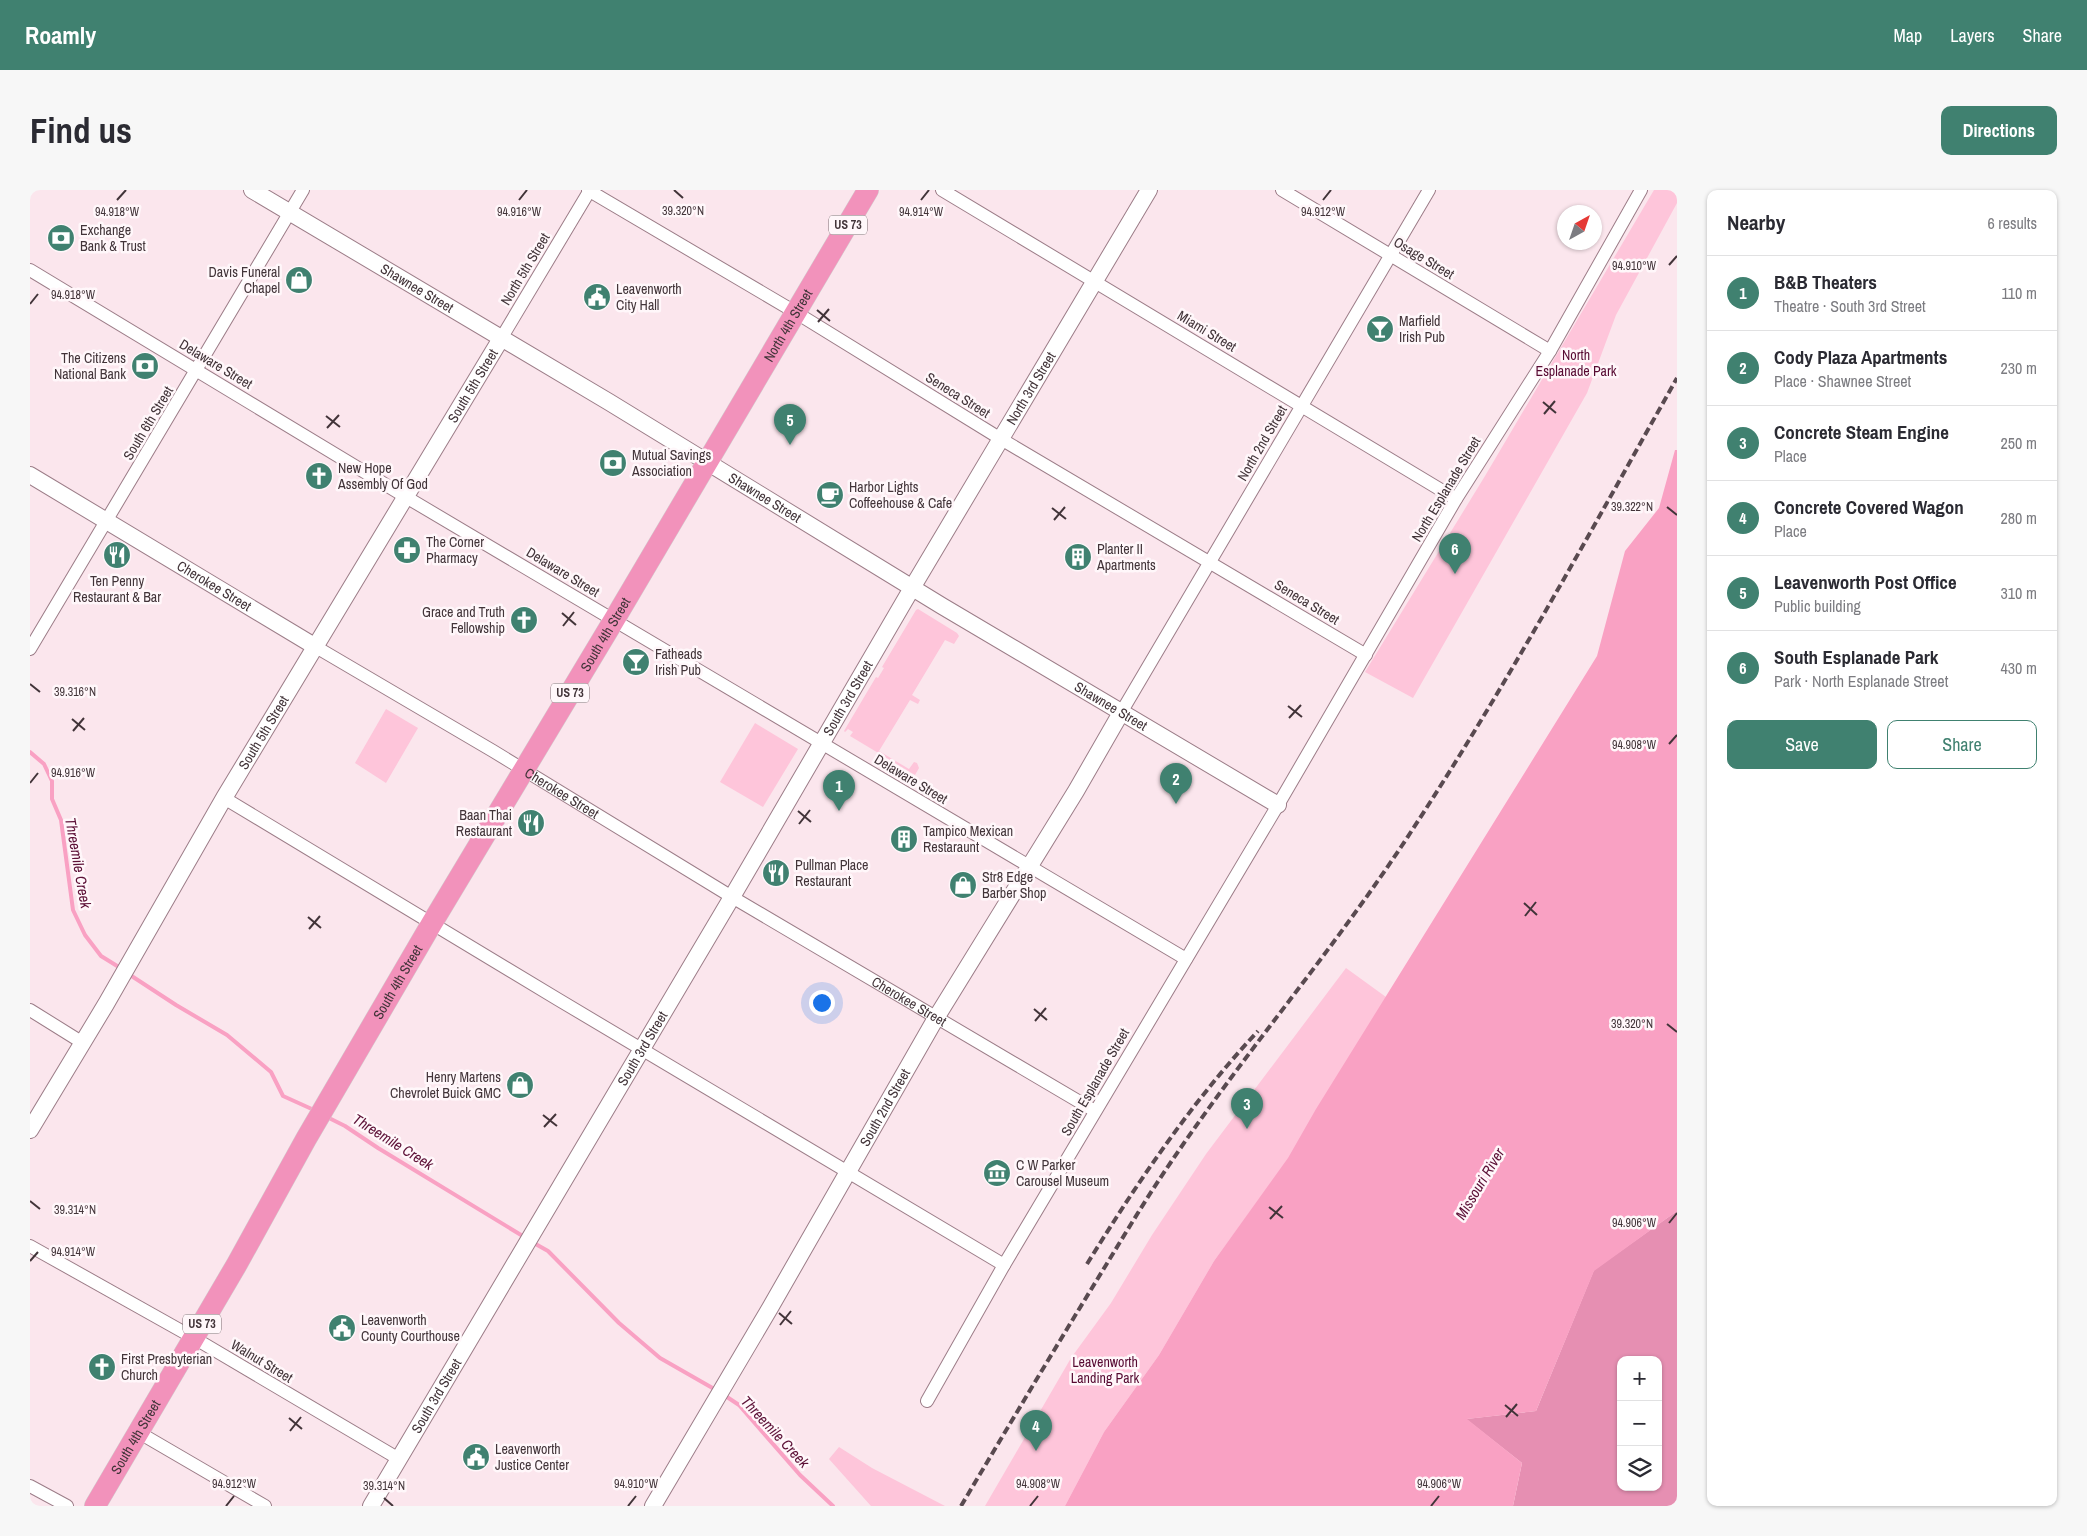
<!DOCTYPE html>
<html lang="en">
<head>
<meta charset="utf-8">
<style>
	:root { --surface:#fff; --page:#f7f7f7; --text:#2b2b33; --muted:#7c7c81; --line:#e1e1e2; --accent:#408170 }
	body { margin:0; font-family:"Archivo Narrow",sans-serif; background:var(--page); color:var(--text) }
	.controls { position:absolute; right:15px; bottom:15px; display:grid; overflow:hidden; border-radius:10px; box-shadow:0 1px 4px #0004 }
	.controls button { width:45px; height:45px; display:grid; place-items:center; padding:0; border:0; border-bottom:1px solid var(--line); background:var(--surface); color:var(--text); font:25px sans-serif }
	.compass { position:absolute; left:1527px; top:15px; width:45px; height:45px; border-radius:50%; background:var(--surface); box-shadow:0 1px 4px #0004; rotate:40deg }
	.you { position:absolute; left:791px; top:812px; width:18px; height:18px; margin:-12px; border:4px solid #fff; border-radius:50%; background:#1a73e8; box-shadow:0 0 0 8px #1a73e833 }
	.badge { display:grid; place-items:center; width:32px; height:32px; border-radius:50%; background:var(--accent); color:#fff; font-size:16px; font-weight:700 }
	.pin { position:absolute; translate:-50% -41px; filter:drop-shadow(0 1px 2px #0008) }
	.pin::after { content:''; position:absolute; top:26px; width:18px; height:15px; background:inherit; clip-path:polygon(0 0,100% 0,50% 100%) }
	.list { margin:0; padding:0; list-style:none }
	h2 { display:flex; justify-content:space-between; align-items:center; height:65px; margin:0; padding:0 20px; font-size:21px }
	h2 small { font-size:16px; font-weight:400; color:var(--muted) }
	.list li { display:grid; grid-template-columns:32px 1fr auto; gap:15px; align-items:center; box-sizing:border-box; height:75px; padding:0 20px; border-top:1px solid var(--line) }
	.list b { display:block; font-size:19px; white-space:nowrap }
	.list p { margin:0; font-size:16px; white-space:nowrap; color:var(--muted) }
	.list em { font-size:16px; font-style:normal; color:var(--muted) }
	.actions { display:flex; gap:10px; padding:15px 20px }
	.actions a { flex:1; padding:11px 0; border:1px solid var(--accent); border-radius:10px; text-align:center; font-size:18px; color:var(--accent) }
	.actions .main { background:var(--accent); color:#fff }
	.icon { flex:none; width:28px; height:28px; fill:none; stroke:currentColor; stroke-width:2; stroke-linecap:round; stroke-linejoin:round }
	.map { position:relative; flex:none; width:1647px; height:1316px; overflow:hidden; border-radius:10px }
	header { display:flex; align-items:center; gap:30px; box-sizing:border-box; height:70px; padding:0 25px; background:var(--accent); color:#fff }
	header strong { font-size:24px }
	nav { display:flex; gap:28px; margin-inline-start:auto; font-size:18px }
	.intro { display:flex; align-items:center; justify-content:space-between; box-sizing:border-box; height:120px; padding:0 30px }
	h1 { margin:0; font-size:35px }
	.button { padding:12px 22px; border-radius:10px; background:var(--accent); color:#fff; font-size:18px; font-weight:700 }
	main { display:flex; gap:30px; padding:0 30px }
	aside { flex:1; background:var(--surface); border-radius:10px; box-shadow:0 1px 4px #0004 }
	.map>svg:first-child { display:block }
</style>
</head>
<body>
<header>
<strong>Roamly</strong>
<nav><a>Map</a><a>Layers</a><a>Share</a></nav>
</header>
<div class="intro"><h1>Find us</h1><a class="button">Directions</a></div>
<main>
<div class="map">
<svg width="1647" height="1316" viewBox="0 0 1647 1316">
	<rect width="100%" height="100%" fill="#fbe6ed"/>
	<g fill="#fec5da">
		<polygon points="1624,0 1647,0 1647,13 1586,125 1557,203 1383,508 1335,482 1455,286"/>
		<polygon points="888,419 927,443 929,446 924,454 915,450 882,505 890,510 888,514 880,510 849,561 879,579 884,572 887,573 889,578 885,585 820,546 823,542 818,539 815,542 814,541 846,487 848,488 854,478 852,477 886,420"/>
		<polygon points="356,519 388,538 356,593 325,573"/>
		<polygon points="725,533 768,559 733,617 690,592"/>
		<polygon points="1316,778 1356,807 1259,968 1184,1071 1129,1165 1074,1242 1035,1316 955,1316 1041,1168 1081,1113 1122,1045 1176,964"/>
		<polygon points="809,1257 842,1278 915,1316 841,1316 799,1269"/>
	</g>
	<path fill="#e68fb2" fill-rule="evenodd" d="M 1647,1021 L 1647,1316 L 1483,1316 L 1492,1273 L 1436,1229 L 1506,1221 L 1564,1080 ZM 1591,1170 L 1628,1170 L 1628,1297 L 1591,1297 Z"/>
	<polygon fill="#f9a1c3" points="1645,260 1647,260 1647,1021 1564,1081 1506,1221 1437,1229 1492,1273 1483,1316 1035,1316 1074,1242 1129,1165 1184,1071 1258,968 1286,919 1567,466 1595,361 1629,318"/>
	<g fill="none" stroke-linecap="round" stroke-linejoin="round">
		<g stroke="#f9a1c3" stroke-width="4">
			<polyline points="0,562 14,574 22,591 22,609 31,630 43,720 55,745 71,766 92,779"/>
			<polyline points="97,783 146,815 197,845 241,882 253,906 284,920"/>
			<polyline points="297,927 315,936 348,958 496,1048"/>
			<polyline points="502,1052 518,1061 589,1133 630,1168 686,1200"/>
			<polyline points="694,1205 709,1215 770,1285 803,1316"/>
		</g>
		<g stroke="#9c7d88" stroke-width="14">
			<g id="minor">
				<polyline points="558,0 765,122 971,249 1336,465"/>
				<polyline points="912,0 1426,309"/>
				<polyline points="1252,0 1520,161"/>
				<polyline points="0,80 376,307 1156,769"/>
				<polyline points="472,147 560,0"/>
				<path id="s1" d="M 286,457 L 463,561 L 702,707 L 1065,921"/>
				<polyline points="0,459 273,0"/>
				<polyline points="1092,521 1399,0"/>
				<polyline points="194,608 529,810 974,1075"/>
				<polyline points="0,820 53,853"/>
				<polyline points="0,1056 164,1148 369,1269"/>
				<polyline points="897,1211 974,1075 1248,615 1426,309 1520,161 1611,0"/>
				<polyline points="108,1242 235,1316"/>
				<polyline points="0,1296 37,1316"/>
			</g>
		</g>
		<g stroke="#9c7d88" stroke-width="18">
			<g id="tertiary">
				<path id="s2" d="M 222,0 L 579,212 L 912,416 L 1248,615"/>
				<path id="s3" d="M 0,285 L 286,457"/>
				<path id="s4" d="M 0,940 L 76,814 L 194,608 L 472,147"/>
				<path id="s5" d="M 341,1316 L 702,707 L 882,398 L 1119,0"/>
				<path id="s6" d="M 623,1316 L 740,1118 L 906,828 L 1046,601 L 1092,521"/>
			</g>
		</g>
		<g stroke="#d2cecf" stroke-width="22">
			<g id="trunk">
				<path id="s7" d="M 65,1316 L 207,1074 L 276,949 L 402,733 L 584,430 L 838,0"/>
			</g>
		</g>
		<use href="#minor" stroke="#fff" stroke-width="12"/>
		<use href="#tertiary" stroke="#fff" stroke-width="16"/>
		<use href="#trunk" stroke="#f292bb" stroke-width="21"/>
		<g stroke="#594a50" stroke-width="4" stroke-dasharray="8 4" stroke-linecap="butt">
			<path d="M 1057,1074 C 1109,990 1161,913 1228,841"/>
			<path d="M 931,1316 C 978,1237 1025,1158 1073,1080 C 1095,1044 1117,1007 1141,972 C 1214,864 1299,765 1371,657 C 1471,506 1558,346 1647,188"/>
		</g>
	</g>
	<path fill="none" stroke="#423439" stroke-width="2" d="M 644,0 L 653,8M 87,10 L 96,0M 489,10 L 497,0M 891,10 L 899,0M 1293,10 L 1301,0M 1639,75 L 1647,66M 0,114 L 8,104M 787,120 L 800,131M 788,132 L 799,119M 1513,212 L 1526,223M 1514,224 L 1525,211M 296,226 L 310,237M 297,238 L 309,225M 1637,317 L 1647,325M 1022,318 L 1036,329M 1024,330 L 1035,317M 532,423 L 546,435M 533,436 L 544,422M 0,494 L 10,502M 1258,516 L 1272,527M 1259,528 L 1271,515M 42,529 L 55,540M 43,541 L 54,528M 1639,554 L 1647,545M 0,593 L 8,583M 768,621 L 781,632M 769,634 L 780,620M 1494,713 L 1507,725M 1495,726 L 1506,712M 278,727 L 291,738M 279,739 L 290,726M 1004,819 L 1017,830M 1005,831 L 1016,818M 1637,834 L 1647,842M 513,925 L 527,936M 514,937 L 526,924M 0,1011 L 10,1019M 1239,1017 L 1253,1028M 1240,1029 L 1252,1016M 1639,1033 L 1647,1023M 0,1071 L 8,1062M 749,1123 L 762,1134M 750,1135 L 761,1121M 1475,1215 L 1488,1226M 1476,1227 L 1487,1214M 259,1228 L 272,1239M 260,1241 L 271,1227M 354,1308 L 363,1316M 196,1316 L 204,1306M 598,1316 L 606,1306M 1000,1316 L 1008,1306M 1401,1316 L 1409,1306"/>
	<defs>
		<g id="bank-disc" transform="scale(1.4375)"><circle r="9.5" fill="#408170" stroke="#fff7fa"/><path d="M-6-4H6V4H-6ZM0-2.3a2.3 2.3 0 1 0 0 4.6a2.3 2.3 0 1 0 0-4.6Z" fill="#fff"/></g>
		<g id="shop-disc" transform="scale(1.4375)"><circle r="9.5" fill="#408170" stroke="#fff7fa"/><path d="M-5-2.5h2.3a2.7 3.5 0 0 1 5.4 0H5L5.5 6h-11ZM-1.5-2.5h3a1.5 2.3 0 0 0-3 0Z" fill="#fff"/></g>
		<g id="civic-disc" transform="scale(1.4375)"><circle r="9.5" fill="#408170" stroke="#fff7fa"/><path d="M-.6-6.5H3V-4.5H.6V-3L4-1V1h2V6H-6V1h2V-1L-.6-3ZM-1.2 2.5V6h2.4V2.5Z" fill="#fff"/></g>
		<g id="bar-disc" transform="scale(1.4375)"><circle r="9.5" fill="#408170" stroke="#fff7fa"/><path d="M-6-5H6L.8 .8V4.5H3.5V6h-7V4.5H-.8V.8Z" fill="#fff"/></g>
		<g id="church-disc" transform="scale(1.4375)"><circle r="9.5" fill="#408170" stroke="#fff7fa"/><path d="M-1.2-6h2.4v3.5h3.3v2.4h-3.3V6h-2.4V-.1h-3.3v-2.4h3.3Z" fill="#fff"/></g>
		<g id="cafe-disc" transform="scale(1.4375)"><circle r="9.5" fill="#408170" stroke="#fff7fa"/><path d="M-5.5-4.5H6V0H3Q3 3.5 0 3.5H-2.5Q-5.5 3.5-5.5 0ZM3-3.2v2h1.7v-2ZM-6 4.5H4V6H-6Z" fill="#fff"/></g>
		<g id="pharmacy-disc" transform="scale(1.4375)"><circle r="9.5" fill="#408170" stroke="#fff7fa"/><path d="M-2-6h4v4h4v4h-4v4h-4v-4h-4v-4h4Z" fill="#fff"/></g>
		<g id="restaurant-disc" transform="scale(1.4375)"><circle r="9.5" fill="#408170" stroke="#fff7fa"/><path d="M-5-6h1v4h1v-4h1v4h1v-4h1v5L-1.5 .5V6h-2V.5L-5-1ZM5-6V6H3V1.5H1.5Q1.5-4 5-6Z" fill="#fff"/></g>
		<g id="building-disc" transform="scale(1.4375)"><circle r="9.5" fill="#408170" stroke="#fff7fa"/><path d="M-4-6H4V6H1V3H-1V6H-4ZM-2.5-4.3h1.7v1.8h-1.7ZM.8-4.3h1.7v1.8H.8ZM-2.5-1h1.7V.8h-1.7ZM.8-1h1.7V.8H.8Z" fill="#fff"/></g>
		<g id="museum-disc" transform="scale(1.4375)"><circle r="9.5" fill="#408170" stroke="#fff7fa"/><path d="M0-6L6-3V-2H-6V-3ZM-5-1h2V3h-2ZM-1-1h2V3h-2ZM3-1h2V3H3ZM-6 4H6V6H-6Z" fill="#fff"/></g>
	</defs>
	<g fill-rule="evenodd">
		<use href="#bank-disc" x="31" y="48"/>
		<use href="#shop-disc" x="269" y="90"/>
		<use href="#civic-disc" x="567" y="107"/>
		<use href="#bar-disc" x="1350" y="139"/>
		<use href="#bank-disc" x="115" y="176"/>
		<use href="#bank-disc" x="583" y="273"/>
		<use href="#church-disc" x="289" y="286"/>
		<use href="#cafe-disc" x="800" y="305"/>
		<use href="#pharmacy-disc" x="377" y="360"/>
		<use href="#restaurant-disc" x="87" y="365"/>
		<use href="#building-disc" x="1048" y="367"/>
		<use href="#church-disc" x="494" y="430"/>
		<use href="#bar-disc" x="606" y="472"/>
		<use href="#restaurant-disc" x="501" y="633"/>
		<use href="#building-disc" x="874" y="649"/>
		<use href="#restaurant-disc" x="746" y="683"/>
		<use href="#shop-disc" x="933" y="695"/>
		<use href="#shop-disc" x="490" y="895"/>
		<use href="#museum-disc" x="967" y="983"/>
		<use href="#civic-disc" x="312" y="1138"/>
		<use href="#church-disc" x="72" y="1177"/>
		<use href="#civic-disc" x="446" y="1267"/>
	</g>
	<g text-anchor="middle" stroke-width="5" stroke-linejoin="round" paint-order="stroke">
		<g fill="#fff7fa" stroke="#7b6e73" stroke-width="1">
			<rect x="799" y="25.5" width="38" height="19" rx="4"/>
			<rect x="521" y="493.5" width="38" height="19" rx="4"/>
			<rect x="153" y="1124.5" width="38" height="19" rx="4"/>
		</g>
		<g font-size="12" font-weight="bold" fill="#423439">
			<text x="818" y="39">US 73</text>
			<text x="540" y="507">US 73</text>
			<text x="172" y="1138">US 73</text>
		</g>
		<g font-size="14" fill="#423439" stroke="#fff7fa" text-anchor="start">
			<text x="50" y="45">Exchange<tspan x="50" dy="16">Bank &amp; Trust</tspan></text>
			<text x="250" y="87" text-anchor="end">Davis Funeral<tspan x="250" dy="16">Chapel</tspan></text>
			<text x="586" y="104">Leavenworth<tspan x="586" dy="16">City Hall</tspan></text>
			<text x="1369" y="136">Marfield<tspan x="1369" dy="16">Irish Pub</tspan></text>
			<text x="96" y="173" text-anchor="end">The Citizens<tspan x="96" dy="16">National Bank</tspan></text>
			<text x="602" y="270">Mutual Savings<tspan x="602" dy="16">Association</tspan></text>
			<text x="308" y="283">New Hope<tspan x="308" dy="16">Assembly Of God</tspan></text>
			<text x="819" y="302">Harbor Lights<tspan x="819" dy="16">Coffeehouse &amp; Cafe</tspan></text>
			<text x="396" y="357">The Corner<tspan x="396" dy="16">Pharmacy</tspan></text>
			<text x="1067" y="364">Planter II<tspan x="1067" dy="16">Apartments</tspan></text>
			<text x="87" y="396" text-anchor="middle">Ten Penny<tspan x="87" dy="16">Restaurant &amp; Bar</tspan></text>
			<text x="475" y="427" text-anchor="end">Grace and Truth<tspan x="475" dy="16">Fellowship</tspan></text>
			<text x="625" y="469">Fatheads<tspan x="625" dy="16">Irish Pub</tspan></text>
			<text x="482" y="630" text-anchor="end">Baan Thai<tspan x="482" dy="16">Restaurant</tspan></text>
			<text x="893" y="646">Tampico Mexican<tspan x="893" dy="16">Restaraunt</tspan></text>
			<text x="765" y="680">Pullman Place<tspan x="765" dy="16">Restaurant</tspan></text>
			<text x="952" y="692">Str8 Edge<tspan x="952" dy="16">Barber Shop</tspan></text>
			<text x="471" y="892" text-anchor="end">Henry Martens<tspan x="471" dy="16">Chevrolet Buick GMC</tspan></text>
			<text x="986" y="980">C W Parker<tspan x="986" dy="16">Carousel Museum</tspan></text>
			<text x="331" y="1135">Leavenworth<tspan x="331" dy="16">County Courthouse</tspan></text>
			<text x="91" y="1174">First Presbyterian<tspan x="91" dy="16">Church</tspan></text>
			<text x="465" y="1264">Leavenworth<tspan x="465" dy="16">Justice Center</tspan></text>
		</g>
		<g font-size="14" fill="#423439" stroke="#fff7fa">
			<text transform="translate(1394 68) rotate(31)" y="5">Osage Street</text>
			<text transform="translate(495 79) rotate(-59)" y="5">North 5th Street</text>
			<text dy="5" stroke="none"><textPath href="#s2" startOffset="192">Shawnee Street</textPath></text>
			<text dy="5" stroke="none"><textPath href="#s7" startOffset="1369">North 4th Street</textPath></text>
			<text transform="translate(1177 141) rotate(31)" y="5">Miami Street</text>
			<text transform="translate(186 174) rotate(31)" y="5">Delaware Street</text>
			<text dy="5" stroke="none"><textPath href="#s4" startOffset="866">South 5th Street</textPath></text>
			<text dy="5" stroke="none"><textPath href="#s5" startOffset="1298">North 3rd Street</textPath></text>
			<text transform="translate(928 205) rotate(32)" y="5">Seneca Street</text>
			<text transform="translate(118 233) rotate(-59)" y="5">South 6th Street</text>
			<text transform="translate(1232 253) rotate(-60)" y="5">North 2nd Street</text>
			<text transform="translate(1416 299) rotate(-59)" y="5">North Esplanade Street</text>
			<text dy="5" stroke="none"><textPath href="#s2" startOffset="598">Shawnee Street</textPath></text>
			<text transform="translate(533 382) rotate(31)" y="5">Delaware Street</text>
			<text dy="5" stroke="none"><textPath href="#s3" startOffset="215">Cherokee Street</textPath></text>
			<text transform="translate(1277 412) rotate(31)" y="5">Seneca Street</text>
			<text dy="5" stroke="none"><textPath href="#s7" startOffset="1010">South 4th Street</textPath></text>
			<text dy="5" stroke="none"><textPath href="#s5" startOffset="938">South 3rd Street</textPath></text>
			<text dy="5" stroke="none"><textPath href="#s2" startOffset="1002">Shawnee Street</textPath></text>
			<text dy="5" stroke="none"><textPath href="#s4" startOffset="461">South 5th Street</textPath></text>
			<text transform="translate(881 589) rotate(31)" y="5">Delaware Street</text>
			<text dy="5" stroke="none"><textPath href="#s1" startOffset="286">Cherokee Street</textPath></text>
			<text dy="5" stroke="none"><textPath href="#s7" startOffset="605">South 4th Street</textPath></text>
			<text dy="5" stroke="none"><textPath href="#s1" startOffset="691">Cherokee Street</textPath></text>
			<text dy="5" stroke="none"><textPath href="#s5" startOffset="532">South 3rd Street</textPath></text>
			<text transform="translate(1065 892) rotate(-60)" y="5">South Esplanade Street</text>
			<text dy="5" stroke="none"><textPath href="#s6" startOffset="461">South 2nd Street</textPath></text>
			<text transform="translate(232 1171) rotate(31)" y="5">Walnut Street</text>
			<text dy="5" stroke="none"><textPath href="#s5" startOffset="128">South 3rd Street</textPath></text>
			<text dy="5" stroke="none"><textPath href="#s7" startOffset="80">South 4th Street</textPath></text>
		</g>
		<g font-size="14" fill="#570a32" stroke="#fff7fa">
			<text x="1546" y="170">North<tspan x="1546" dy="16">Esplanade Park</tspan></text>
			<text x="1075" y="1177">Leavenworth<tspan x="1075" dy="16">Landing Park</tspan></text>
		</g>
		<g font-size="15" font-style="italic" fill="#5d1137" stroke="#fff7fa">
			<text transform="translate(48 673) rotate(80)" y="5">Threemile Creek</text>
			<text transform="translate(363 952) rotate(32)" y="5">Threemile Creek</text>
			<text transform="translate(1450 994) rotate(-59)" y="5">Missouri River</text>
			<text transform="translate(745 1242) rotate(47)" y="5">Threemile Creek</text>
		</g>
	</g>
	<g font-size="12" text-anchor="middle" fill="#423439" stroke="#fff7fa" stroke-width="5" stroke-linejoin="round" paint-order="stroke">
		<text x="653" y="25">39.320°N</text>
		<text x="87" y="26">94.918°W</text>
		<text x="489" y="26">94.916°W</text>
		<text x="891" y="26">94.914°W</text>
		<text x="1293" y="26">94.912°W</text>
		<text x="1604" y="80">94.910°W</text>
		<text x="43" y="109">94.918°W</text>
		<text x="1602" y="321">39.322°N</text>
		<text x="45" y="506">39.316°N</text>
		<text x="1604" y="559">94.908°W</text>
		<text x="43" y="587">94.916°W</text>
		<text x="1602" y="838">39.320°N</text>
		<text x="45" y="1024">39.314°N</text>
		<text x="1604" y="1037">94.906°W</text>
		<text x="43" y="1066">94.914°W</text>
		<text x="204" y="1298">94.912°W</text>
		<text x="606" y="1298">94.910°W</text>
		<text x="1008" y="1298">94.908°W</text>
		<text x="1409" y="1298">94.906°W</text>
		<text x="354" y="1300">39.314°N</text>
	</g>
</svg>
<div class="controls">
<button>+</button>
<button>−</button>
<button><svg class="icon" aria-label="layers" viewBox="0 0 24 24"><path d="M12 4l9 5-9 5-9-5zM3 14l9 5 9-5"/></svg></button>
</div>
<svg class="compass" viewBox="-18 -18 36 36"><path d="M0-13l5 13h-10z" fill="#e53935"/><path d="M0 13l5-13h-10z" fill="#7c7c81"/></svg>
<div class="you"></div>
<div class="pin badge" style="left:809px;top:621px">1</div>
<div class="pin badge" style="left:1146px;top:614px">2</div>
<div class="pin badge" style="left:1217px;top:939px">3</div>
<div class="pin badge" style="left:1006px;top:1261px">4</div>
<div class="pin badge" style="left:760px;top:255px">5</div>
<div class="pin badge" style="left:1425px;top:384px">6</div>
</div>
<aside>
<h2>Nearby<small>6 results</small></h2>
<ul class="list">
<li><span class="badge">1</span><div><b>B&amp;B Theaters</b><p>Theatre · South 3rd Street</p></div><em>110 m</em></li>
<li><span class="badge">2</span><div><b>Cody Plaza Apartments</b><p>Place · Shawnee Street</p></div><em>230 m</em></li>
<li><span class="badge">3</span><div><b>Concrete Steam Engine</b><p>Place</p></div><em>250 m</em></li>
<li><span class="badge">4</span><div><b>Concrete Covered Wagon</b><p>Place</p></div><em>280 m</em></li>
<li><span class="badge">5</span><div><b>Leavenworth Post Office</b><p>Public building</p></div><em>310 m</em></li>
<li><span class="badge">6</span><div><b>South Esplanade Park</b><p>Park · North Esplanade Street</p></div><em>430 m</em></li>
</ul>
<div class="actions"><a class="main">Save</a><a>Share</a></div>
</aside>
</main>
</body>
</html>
